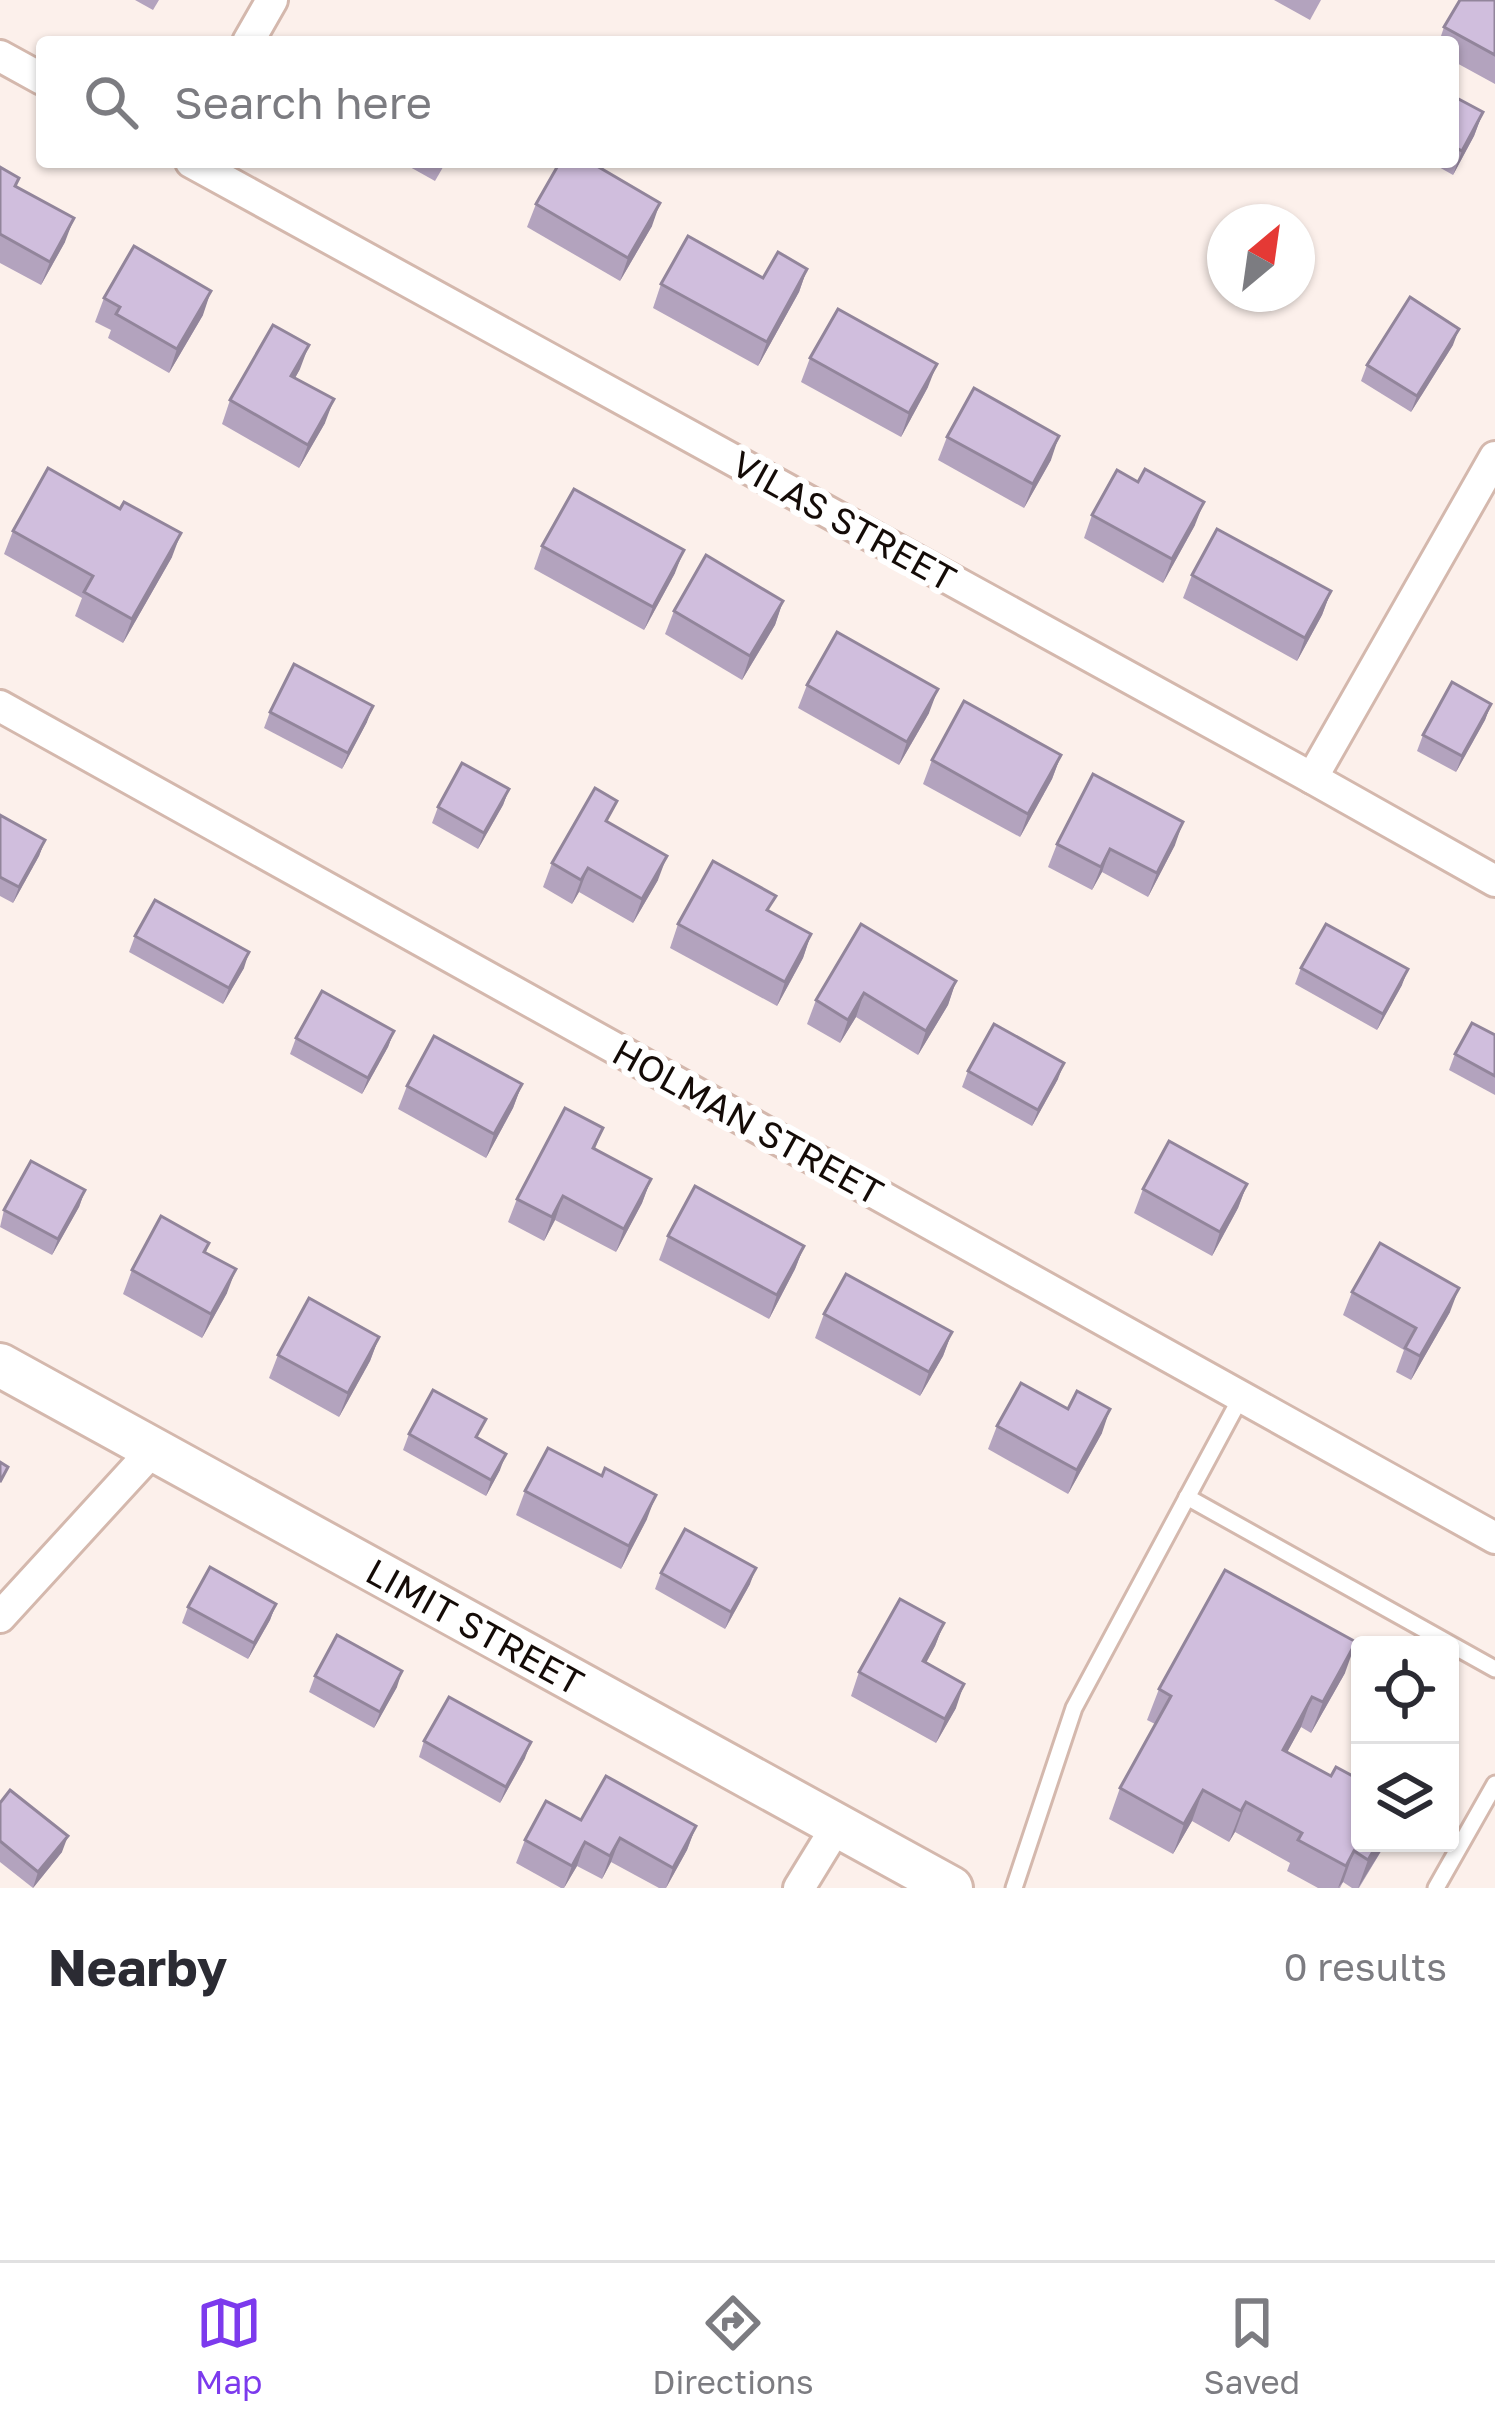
<!DOCTYPE html>
<html lang="en">
<head>
<meta charset="utf-8">
<style>
	:root { --surface:#fff; --page:#f7f7f7; --text:#2b2b33; --muted:#7c7c81; --line:#e1e1e2; --accent:#7c3aed }
	body { margin:0; font-family:"Golos Text",sans-serif; background:var(--page); color:var(--text) }
	.controls { position:absolute; right:36px; bottom:36px; display:grid; overflow:hidden; border-radius:12px; box-shadow:0 3px 9px #0004 }
	.controls button { width:108px; height:108px; display:grid; place-items:center; padding:0; border:0; border-bottom:3px solid var(--line); background:var(--surface); color:var(--text); font:60px sans-serif }
	.compass { position:absolute; left:1207px; top:204px; width:108px; height:108px; border-radius:50%; background:var(--surface); box-shadow:0 3px 9px #0004; rotate:29deg }
	.list { margin:0; padding:0; list-style:none }
	h2 { display:flex; justify-content:space-between; align-items:center; height:156px; margin:0; padding:0 48px; font-size:51px }
	h2 small { font-size:39px; font-weight:400; color:var(--muted) }
	.icon { flex:none; width:66px; height:66px; fill:none; stroke:currentColor; stroke-width:2; stroke-linecap:round; stroke-linejoin:round }
	.map { position:relative; flex:none; width:1495px; height:1888px; overflow:hidden }
	.search { position:absolute; background:var(--surface); box-shadow:0 3px 9px #0004; left:36px; right:36px; top:36px; height:132px; display:flex; align-items:center; gap:30px; box-sizing:border-box; padding:0 42px; border-radius:12px; color:var(--muted); font-size:45px }
	.sheet { height:372px; background:var(--surface) }
	nav { display:flex; justify-content:space-around; align-items:center; box-sizing:border-box; height:168px; border-top:3px solid var(--line); background:var(--surface); font-size:33px; color:var(--muted) }
	nav a { display:grid; justify-items:center; gap:6px }
	nav .on { color:var(--accent) }
	.map>svg:first-child { display:block }
</style>
</head>
<body>
<div class="map">
<svg width="1495" height="1888" viewBox="0 0 1495 1888">
	<rect width="100%" height="100%" fill="#fcf0eb"/>
	<g fill="none" stroke-linecap="round" stroke-linejoin="round">
		<g stroke="#d4b8ad" stroke-width="21">
			<g id="lane">
				<polyline points="1187,1497 1495,1669"/>
				<polyline points="1014,1888 1074,1708 1241,1397"/>
				<polyline points="1436,1888 1495,1784"/>
			</g>
		</g>
		<g stroke="#d4b8ad" stroke-width="36">
			<g id="street">
				<polyline points="248,42 272,0"/>
				<polyline points="0,56 42,79"/>
				<polyline points="191,162 1312,778 1495,881"/>
				<polyline points="0,706 1495,1538"/>
				<polyline points="1312,778 1495,457"/>
				<polyline points="0,1617 153,1450"/>
				<polyline points="799,1888 837,1826"/>
			</g>
		</g>
		<g stroke="#d4b8ad" stroke-width="48">
			<polyline id="secondary" points="0,1365 951,1888"/>
		</g>
		<use href="#lane" stroke="#fff" stroke-width="15"/>
		<use href="#street" stroke="#fff" stroke-width="30"/>
		<use href="#secondary" stroke="#fff" stroke-width="42"/>
	</g>
	<g fill="#b3a3be">
		<polygon points="135,0 159,0 153,10"/>
		<polygon points="1274,0 1321,0 1310,20"/>
		<polygon points="1495,0 1495,84 1453,61 1453,42 1439,42 1444,27"/>
		<polygon points="1453,96 1483,112 1474,136 1453,175 1430,162 1453,162"/>
		<polygon points="401,162 446,162 435,181"/>
		<polygon points="0,167 19,178 16,186 65,242 41,285 0,263"/>
		<polygon points="536,204 652,226 620,281 527,227"/>
		<polygon points="807,269 799,292 758,366 653,308 661,284 763,278"/>
		<polygon points="104,298 203,315 169,373 108,338 111,330 95,322"/>
		<polygon points="1453,345 1411,412 1361,381 1367,365"/>
		<polygon points="810,358 928,387 901,437 801,382"/>
		<polygon points="300,369 295,378 325,423 299,468 222,424 230,400"/>
		<polygon points="947,437 1051,460 1024,508 938,460"/>
		<polygon points="1138,482 1195,525 1163,583 1084,538 1092,515"/>
		<polygon points="13,531 172,557 123,643 75,616 82,598 4,554"/>
		<polygon points="542,546 675,573 644,630 534,569"/>
		<polygon points="1192,575 1331,591 1322,615 1297,661 1183,598"/>
		<polygon points="783,601 775,625 742,680 665,634 674,611"/>
		<polygon points="807,685 929,713 899,765 798,708"/>
		<polygon points="1491,704 1485,720 1456,772 1417,751 1423,735"/>
		<polygon points="270,712 367,722 342,769 264,728"/>
		<polygon points="1061,755 1052,779 1020,837 923,784 932,760"/>
		<polygon points="509,789 503,805 478,849 432,823 438,807"/>
		<polygon points="0,815 45,840 39,856 13,903 0,896"/>
		<polygon points="609,823 658,880 633,923 579,892 572,904 543,887 552,863"/>
		<polygon points="1057,844 1175,845 1148,897 1102,872 1092,890 1048,867"/>
		<polygon points="770,912 811,934 803,958 777,1006 670,948 678,924"/>
		<polygon points="135,936 244,968 223,1004 129,952"/>
		<polygon points="1301,968 1402,985 1377,1030 1295,984"/>
		<polygon points="956,981 948,1005 918,1055 856,1017 840,1043 807,1024 816,1000"/>
		<polygon points="394,1031 388,1047 362,1094 290,1054 296,1038"/>
		<polygon points="1495,1035 1495,1095 1449,1070 1455,1054"/>
		<polygon points="968,1071 1058,1079 1032,1126 962,1087"/>
		<polygon points="522,1084 513,1108 486,1158 398,1109 407,1086"/>
		<polygon points="603,1128 595,1149 651,1179 642,1203 616,1252 555,1220 544,1241 508,1222 517,1199"/>
		<polygon points="1247,1184 1238,1208 1212,1256 1134,1213 1143,1189"/>
		<polygon points="85,1190 79,1207 52,1255 0,1227 4,1210"/>
		<polygon points="668,1236 804,1246 795,1269 769,1319 659,1260"/>
		<polygon points="209,1243 206,1252 227,1293 202,1338 123,1294 132,1270"/>
		<polygon points="1352,1292 1450,1312 1411,1380 1396,1372 1404,1350 1343,1315"/>
		<polygon points="824,1314 952,1332 943,1356 920,1396 815,1338"/>
		<polygon points="379,1337 370,1361 339,1417 269,1378 278,1355"/>
		<polygon points="1068,1409 1102,1433 1068,1494 988,1449 997,1426"/>
		<polygon points="409,1434 478,1439 500,1470 486,1496 403,1450"/>
		<polygon points="525,1491 647,1519 621,1569 516,1515"/>
		<polygon points="661,1573 750,1584 725,1629 655,1589"/>
		<polygon points="276,1604 270,1620 248,1659 182,1623 188,1607"/>
		<polygon points="944,1623 935,1646 926,1663 956,1708 936,1743 851,1696 859,1672"/>
		<polygon points="1345,1673 1311,1733 1301,1727 1287,1752 1386,1843 1359,1888 1352,1888 1343,1882 1340,1888 1318,1888 1287,1871 1290,1863 1235,1832 1229,1842 1192,1821 1173,1854 1109,1819 1120,1788 1155,1724 1147,1720 1159,1689"/>
		<polygon points="315,1676 397,1687 374,1728 309,1692"/>
		<polygon points="424,1741 525,1758 500,1803 419,1757"/>
		<polygon points="0,1803 62,1852 33,1888 0,1862"/>
		<polygon points="581,1820 696,1826 687,1850 666,1888 659,1888 611,1862 602,1879 577,1866 564,1888 561,1888 516,1863 525,1840"/>
	</g>
	<g fill="#92859b">
		<polygon points="1483,112 1474,136 1453,175 1462,151"/>
		<polygon points="660,203 652,226 620,281 628,258"/>
		<polygon points="74,218 65,242 41,285 50,262"/>
		<polygon points="807,269 799,292 758,366 767,342"/>
		<polygon points="211,291 203,315 169,373 177,349"/>
		<polygon points="1459,329 1453,345 1411,412 1417,396"/>
		<polygon points="309,345 300,369 283,399 291,376"/>
		<polygon points="937,364 928,387 901,437 909,413"/>
		<polygon points="334,399 325,423 299,468 308,445"/>
		<polygon points="1059,436 1051,460 1024,508 1033,484"/>
		<polygon points="1204,502 1195,525 1163,583 1172,559"/>
		<polygon points="181,533 172,557 123,643 132,619"/>
		<polygon points="684,550 675,573 644,630 653,607"/>
		<polygon points="1331,591 1322,615 1297,661 1305,638"/>
		<polygon points="783,601 775,625 742,680 750,656"/>
		<polygon points="938,689 929,713 899,765 907,742"/>
		<polygon points="1491,704 1485,720 1456,772 1462,756"/>
		<polygon points="373,706 367,722 342,769 348,753"/>
		<polygon points="1061,755 1052,779 1020,837 1028,814"/>
		<polygon points="509,789 503,805 478,849 484,833"/>
		<polygon points="1183,822 1175,845 1148,897 1157,873"/>
		<polygon points="45,840 39,856 13,903 19,887"/>
		<polygon points="1110,849 1102,872 1092,890 1101,867"/>
		<polygon points="667,856 658,880 633,923 642,899"/>
		<polygon points="588,868 579,892 572,904 581,880"/>
		<polygon points="811,934 803,958 777,1006 785,982"/>
		<polygon points="249,952 244,968 223,1004 229,988"/>
		<polygon points="1408,969 1402,985 1377,1030 1383,1014"/>
		<polygon points="956,981 948,1005 918,1055 926,1031"/>
		<polygon points="864,993 856,1017 840,1043 848,1020"/>
		<polygon points="394,1031 388,1047 362,1094 368,1078"/>
		<polygon points="1064,1063 1058,1079 1032,1126 1038,1110"/>
		<polygon points="522,1084 513,1108 486,1158 494,1134"/>
		<polygon points="651,1179 642,1203 616,1252 624,1229"/>
		<polygon points="1247,1184 1238,1208 1212,1256 1220,1232"/>
		<polygon points="85,1190 79,1207 52,1255 58,1239"/>
		<polygon points="563,1196 555,1220 544,1241 552,1217"/>
		<polygon points="804,1246 795,1269 769,1319 777,1295"/>
		<polygon points="236,1269 227,1293 202,1338 211,1314"/>
		<polygon points="1459,1288 1450,1312 1411,1380 1420,1356"/>
		<polygon points="952,1332 943,1356 920,1396 929,1372"/>
		<polygon points="379,1337 370,1361 339,1417 348,1393"/>
		<polygon points="1110,1409 1102,1433 1068,1494 1077,1470"/>
		<polygon points="506,1454 500,1470 486,1496 491,1480"/>
		<polygon points="656,1495 647,1519 621,1569 629,1546"/>
		<polygon points="756,1568 750,1584 725,1629 731,1612"/>
		<polygon points="276,1604 270,1620 248,1659 254,1643"/>
		<polygon points="944,1623 935,1646 914,1685 923,1661"/>
		<polygon points="1356,1642 1345,1673 1311,1733 1323,1702"/>
		<polygon points="402,1671 397,1687 374,1728 380,1712"/>
		<polygon points="964,1684 956,1708 936,1743 945,1719"/>
		<polygon points="1312,1697 1301,1727 1272,1780 1283,1750"/>
		<polygon points="531,1742 525,1758 500,1803 506,1787"/>
		<polygon points="1203,1790 1192,1821 1173,1854 1184,1824"/>
		<polygon points="1246,1802 1235,1832 1229,1842 1241,1811"/>
		<polygon points="696,1826 687,1850 666,1888 673,1868"/>
		<polygon points="68,1836 62,1852 33,1888 38,1872"/>
		<polygon points="620,1838 611,1862 602,1879 610,1856"/>
		<polygon points="585,1842 577,1866 564,1888 572,1866"/>
		<polygon points="1378,1843 1386,1843 1358,1888 1368,1860"/>
		<polygon points="1354,1851 1343,1882 1338,1888 1346,1866"/>
	</g>
	<g fill="#d0bedd" stroke="#92859b" stroke-width="3">
		<polygon points="1460,0 1495,0 1495,55 1444,27"/>
		<polygon points="1453,96 1483,112 1462,151 1453,146"/>
		<polygon points="560,162 590,162 660,203 628,258 536,204"/>
		<polygon points="0,167 19,178 15,186 74,218 50,262 0,234"/>
		<polygon points="688,236 763,278 778,252 807,269 767,342 661,284"/>
		<polygon points="134,246 211,291 177,349 116,314 120,307 104,298"/>
		<polygon points="1410,297 1459,329 1417,396 1367,365"/>
		<polygon points="838,309 937,364 909,413 810,358"/>
		<polygon points="273,325 309,345 291,376 334,399 308,445 230,400"/>
		<polygon points="974,388 1059,436 1033,484 947,437"/>
		<polygon points="48,468 120,509 124,502 181,533 132,619 84,592 93,576 13,531"/>
		<polygon points="1145,469 1204,502 1172,559 1092,515 1117,470 1138,482"/>
		<polygon points="574,489 684,550 653,607 542,546"/>
		<polygon points="1217,529 1331,591 1305,638 1192,575"/>
		<polygon points="706,555 783,601 750,656 674,611"/>
		<polygon points="837,632 938,689 907,742 807,685"/>
		<polygon points="294,664 373,706 348,753 270,712"/>
		<polygon points="1452,682 1491,704 1462,756 1423,735"/>
		<polygon points="964,701 1061,755 1028,814 932,760"/>
		<polygon points="462,763 509,789 484,833 438,807"/>
		<polygon points="1093,774 1183,822 1157,873 1110,849 1101,867 1057,844"/>
		<polygon points="595,788 617,801 606,821 667,856 642,899 588,868 581,880 552,863"/>
		<polygon points="0,815 45,840 19,887 0,877"/>
		<polygon points="713,861 776,896 767,910 811,934 785,982 678,924"/>
		<polygon points="155,900 249,952 229,988 135,936"/>
		<polygon points="861,924 956,981 926,1031 864,993 848,1020 816,1000"/>
		<polygon points="1326,924 1408,969 1383,1014 1301,968"/>
		<polygon points="322,991 394,1031 368,1078 296,1038"/>
		<polygon points="1472,1023 1495,1035 1495,1076 1455,1054"/>
		<polygon points="994,1024 1064,1063 1038,1110 968,1071"/>
		<polygon points="434,1036 522,1084 494,1134 407,1086"/>
		<polygon points="565,1108 603,1128 593,1148 651,1179 624,1229 563,1196 552,1217 517,1199"/>
		<polygon points="1169,1141 1247,1184 1220,1232 1143,1189"/>
		<polygon points="31,1161 85,1190 58,1239 4,1210"/>
		<polygon points="695,1186 804,1246 777,1295 668,1236"/>
		<polygon points="161,1216 209,1243 204,1252 236,1269 211,1314 132,1270"/>
		<polygon points="1380,1243 1459,1288 1420,1356 1405,1348 1416,1328 1352,1292"/>
		<polygon points="846,1274 952,1332 929,1372 824,1314"/>
		<polygon points="309,1298 379,1337 348,1393 278,1355"/>
		<polygon points="1021,1383 1068,1409 1077,1391 1110,1409 1077,1470 997,1426"/>
		<polygon points="433,1390 486,1419 476,1437 506,1454 491,1480 409,1434"/>
		<polygon points="548,1448 602,1476 605,1468 656,1495 629,1546 525,1491"/>
		<polygon points="0,1462 8,1467 0,1482"/>
		<polygon points="685,1529 756,1568 731,1612 661,1573"/>
		<polygon points="210,1567 276,1604 254,1643 188,1607"/>
		<polygon points="1225,1570 1356,1642 1323,1702 1312,1697 1283,1750 1331,1776 1336,1767 1360,1780 1360,1843 1378,1843 1368,1860 1354,1851 1346,1866 1298,1840 1302,1833 1246,1802 1241,1811 1203,1790 1184,1824 1120,1788 1171,1696 1159,1689"/>
		<polygon points="900,1599 944,1623 923,1661 964,1684 945,1719 859,1672"/>
		<polygon points="337,1635 402,1671 380,1712 315,1676"/>
		<polygon points="449,1697 531,1742 506,1787 424,1741"/>
		<polygon points="606,1776 696,1826 673,1868 620,1838 610,1856 585,1842 572,1866 525,1840 546,1801 581,1820"/>
		<polygon points="10,1790 68,1836 38,1872 0,1841 0,1803"/>
	</g>
	<g text-anchor="middle" stroke-width="12" stroke-linejoin="round" paint-order="stroke">
		<g font-size="36" fill="#140b07" stroke="#fff">
			<text transform="translate(844 521) rotate(29)" y="13">VILAS STREET</text>
			<text transform="translate(748 1122) rotate(29)" y="13">HOLMAN STREET</text>
			<text transform="translate(475 1627) rotate(29)" y="13">LIMIT STREET</text>
		</g>
	</g>
</svg>
<div class="controls">
<button><svg class="icon" aria-label="locate" viewBox="0 0 24 24"><circle cx="12" cy="12" r="6"/><path d="M12 2v4M12 18v4M2 12h4M18 12h4"/></svg></button>
<button><svg class="icon" aria-label="layers" viewBox="0 0 24 24"><path d="M12 4l9 5-9 5-9-5zM3 14l9 5 9-5"/></svg></button>
</div>
<svg class="compass" viewBox="-18 -18 36 36"><path d="M0-13l5 13h-10z" fill="#e53935"/><path d="M0 13l5-13h-10z" fill="#7c7c81"/></svg>
<div class="search"><svg class="icon" aria-label="search" viewBox="0 0 24 24"><circle cx="10" cy="10" r="6"/><path d="M15 15l6 6"/></svg>Search here</div>
</div>
<section class="sheet">
<h2>Nearby<small>0 results</small></h2>
<ul class="list">
</ul>
</section>
<nav>
<a class="on"><svg class="icon" aria-label="map" viewBox="0 0 24 24"><path d="M3 6l6-2 6 2 6-2v14l-6 2-6-2-6 2zM9 4v14M15 6v14"/></svg>Map</a>
<a><svg class="icon" aria-label="directions" viewBox="0 0 24 24"><path d="M12 3l9 9-9 9-9-9zM9 14v-3h6M13 9l2 2-2 2"/></svg>Directions</a>
<a><svg class="icon" aria-label="saved" viewBox="0 0 24 24"><path d="M7 4h10v16l-5-4-5 4z"/></svg>Saved</a>
</nav>
</body>
</html>
